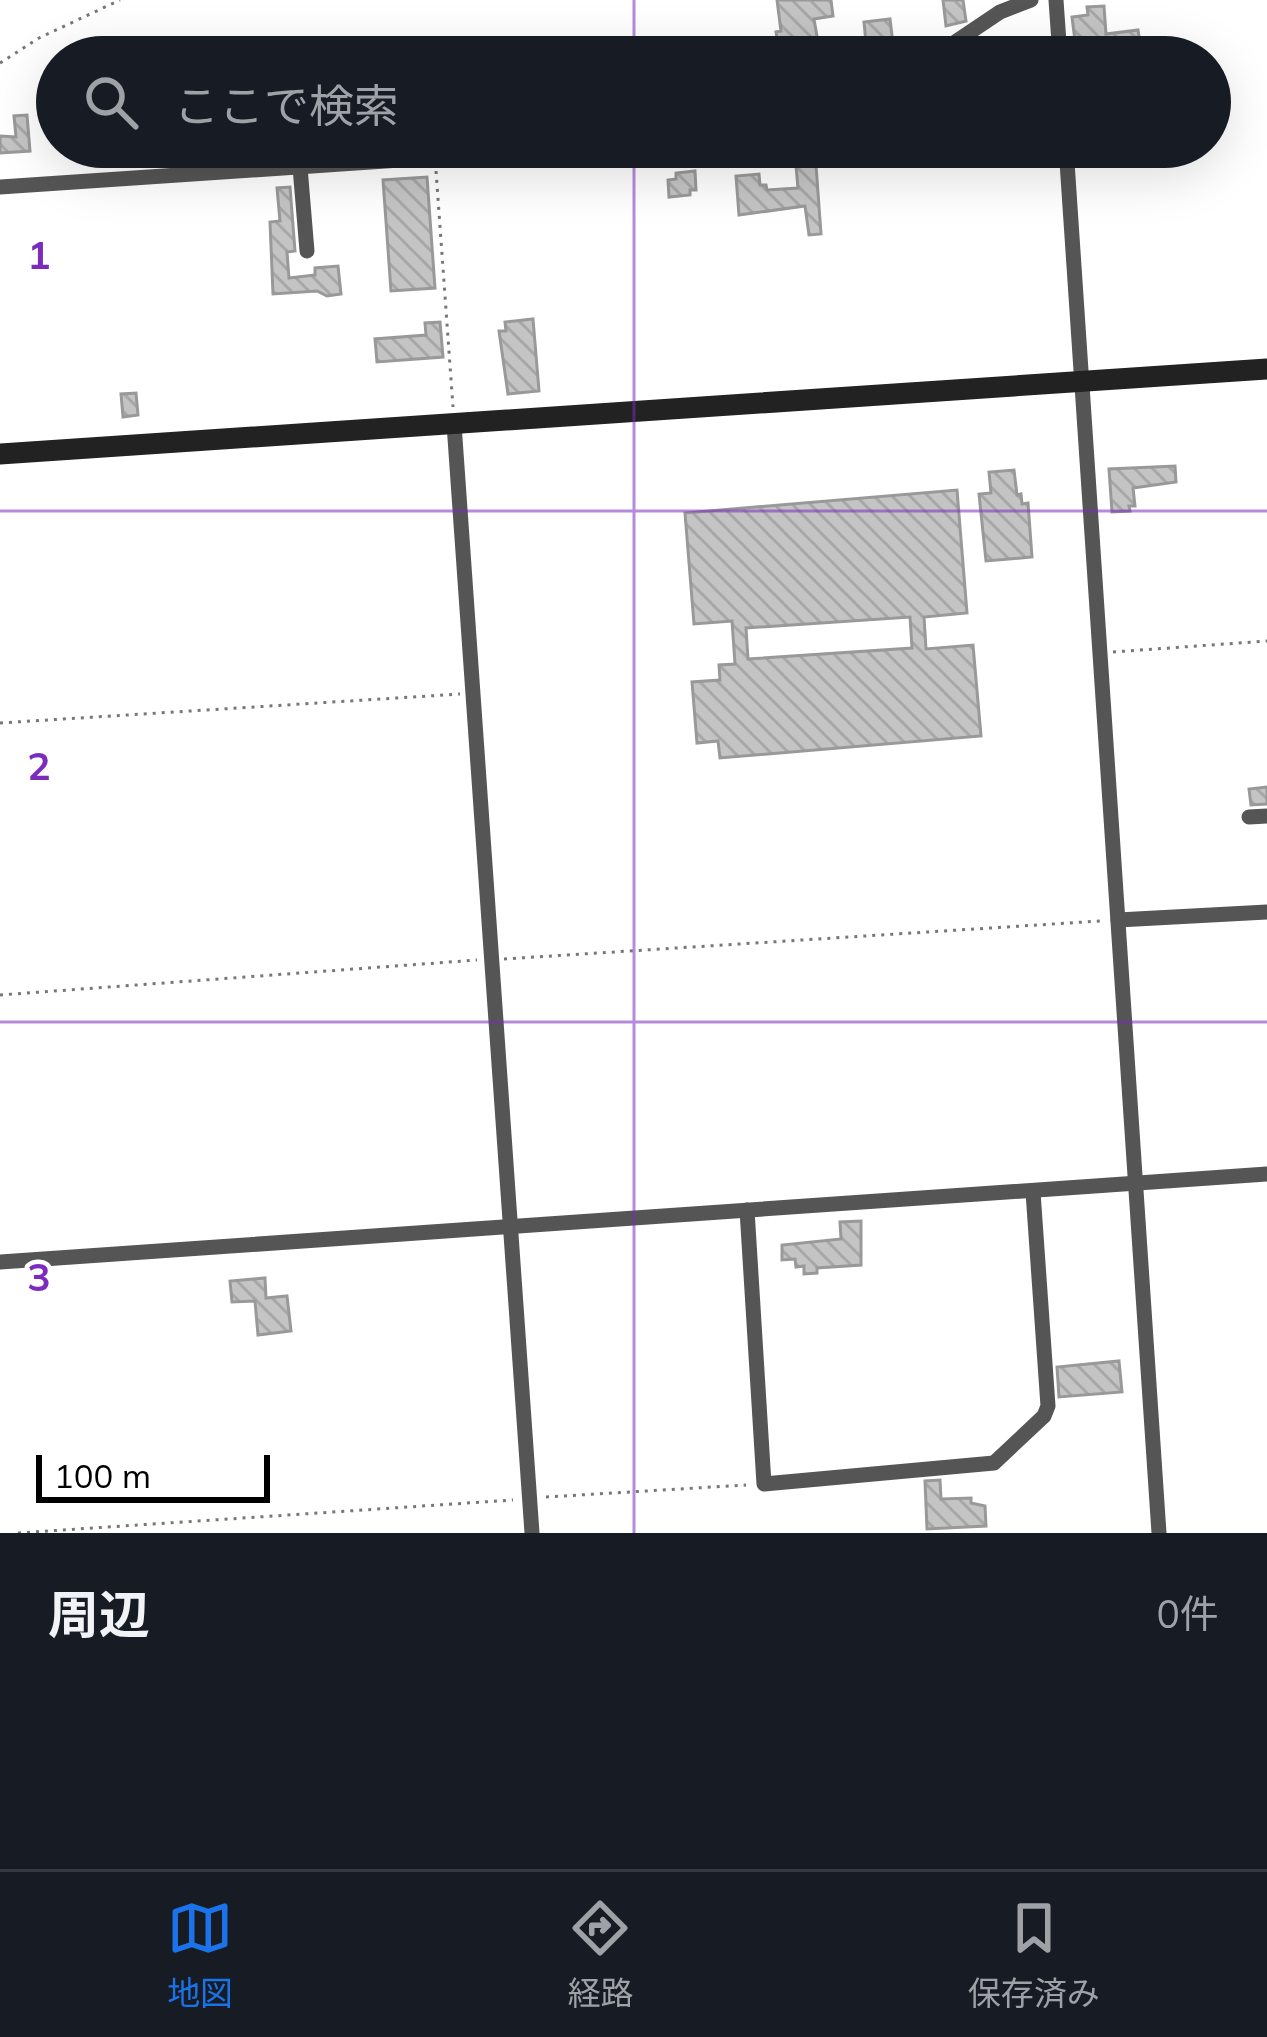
<!DOCTYPE html>
<html lang="ja">
<head>
<meta charset="utf-8">
<style>
	:root { --surface:#171b24; --page:#20242c; --text:#f1f3f6; --muted:#9ea1a6; --line:#363941; --accent:#1a73e8 }
	body { margin:0; font-family:Mulish,"Noto Sans JP",sans-serif; background:var(--page); color:var(--text) }
	.scale { position:absolute; left:36px; bottom:30px; width:234px; box-sizing:border-box; padding-left:12px; border:6px solid #000; border-top:0; font-size:33px; line-height:42px; white-space:nowrap; color:#000; -webkit-text-stroke:9px #fff; paint-order:stroke }
	.list { margin:0; padding:0; list-style:none }
	h2 { display:flex; justify-content:space-between; align-items:center; height:156px; margin:0; padding:0 48px; font-size:51px }
	h2 small { font-size:39px; font-weight:400; color:var(--muted) }
	.icon { flex:none; width:66px; height:66px; fill:none; stroke:currentColor; stroke-width:2; stroke-linecap:round; stroke-linejoin:round }
	.map { position:relative; flex:none; width:1267px; height:1533px; overflow:hidden }
	.search { position:absolute; background:var(--surface); box-shadow:0 12px 48px #0002; left:36px; right:36px; top:36px; height:132px; display:flex; align-items:center; gap:30px; box-sizing:border-box; padding:0 42px; border-radius:66px; color:var(--muted); font-size:45px }
	.sheet { height:336px; background:var(--surface) }
	nav { display:flex; justify-content:space-around; align-items:center; box-sizing:border-box; height:168px; border-top:3px solid var(--line); background:var(--surface); font-size:33px; color:var(--muted) }
	nav a { display:grid; justify-items:center; gap:6px }
	nav .on { color:var(--accent) }
	.map>svg:first-child { display:block }
</style>
</head>
<body>
<div class="map">
<svg width="1267" height="1533" viewBox="0 0 1267 1533">
	<defs>
		<pattern id="building-back-hatch" width="6" height="6" patternUnits="userSpaceOnUse" patternTransform="scale(3)"><rect width="6" height="6" fill="#c4c4c4"/><path d="M-1 5l2 2M0 0l6 6M5-1l2 2" fill="none" stroke="#a7a7a7"/></pattern>
	</defs>
	<rect width="100%" height="100%" fill="#fff"/>
	<g fill="url(#building-back-hatch)" stroke="#999" stroke-width="3" fill-rule="evenodd">
		<polygon points="777,0 831,0 833,16 814,19 819,48 780,55 776,32 781,31"/>
		<polygon points="943,0 963,0 966,21 946,26"/>
		<polygon points="1104,6 1106,34 1138,30 1140,43 1148,42 1150,57 1077,57 1072,17 1088,15 1087,7"/>
		<polygon points="890,19 894,52 876,54 875,42 866,43 864,22"/>
		<polygon points="27,115 30,151 0,153 0,136 16,137 14,116"/>
		<polygon points="816,165 821,234 809,235 805,206 739,215 736,176 759,174 760,185 766,185 767,190 798,188 796,166"/>
		<polygon points="695,171 696,190 690,190 690,195 669,197 668,180 676,179 676,173"/>
		<polygon points="427,177 435,288 391,291 383,180"/>
		<polygon points="290,187 295,251 287,252 289,278 315,275 315,268 338,266 341,294 327,296 317,291 273,294 270,222 280,221 277,188"/>
		<polygon points="533,319 539,391 508,394 499,331 506,331 505,322"/>
		<polygon points="440,322 443,357 377,362 375,339 426,335 425,323"/>
		<polygon points="136,393 138,415 123,417 121,394"/>
		<polygon points="1175,466 1176,482 1133,488 1135,506 1129,506 1130,511 1112,512 1109,469"/>
		<polygon points="1014,470 1017,495 1021,494 1022,504 1028,503 1032,557 986,561 979,494 991,493 989,472"/>
		<path d="M 957,490 L 967,613 L 924,617 L 926,649 L 973,645 L 981,736 L 720,758 L 718,741 L 697,743 L 692,682 L 720,680 L 719,665 L 735,664 L 732,621 L 694,624 L 685,513 ZM 910,617 L 912,648 L 748,659 L 746,628 Z"/>
		<polygon points="1267,787 1267,804 1251,805 1249,789"/>
		<polygon points="861,1221 861,1265 817,1268 817,1273 804,1274 804,1266 796,1267 795,1259 782,1260 782,1245 841,1239 840,1222"/>
		<polygon points="265,1278 266,1298 287,1296 291,1331 258,1335 255,1301 232,1302 230,1281"/>
		<polygon points="1119,1361 1122,1392 1059,1397 1057,1367"/>
		<polygon points="940,1480 941,1499 971,1498 971,1503 985,1506 986,1526 927,1529 925,1481"/>
	</g>
	<g fill="none" stroke-linecap="round" stroke-linejoin="round">
		<g stroke="#777" stroke-width="3" stroke-dasharray="3 6" stroke-linecap="butt">
			<polyline points="0,63 39,38 120,0"/>
			<polyline points="436,171 453,407"/>
			<polyline points="1113,652 1267,641"/>
			<polyline points="0,723 460,694"/>
			<polyline points="504,959 1100,921"/>
			<polyline points="0,995 477,960"/>
			<polyline points="546,1497 746,1485"/>
			<polyline points="18,1533 513,1500"/>
		</g>
		<g stroke="#555" stroke-width="15">
			<polyline points="1056,0 1060,57"/>
			<polyline points="933,57 1000,12 1031,0"/>
			<polyline points="1066,147 1159,1533"/>
			<polyline points="300,167 307,251"/>
			<polyline points="0,187 593,147"/>
			<polyline points="454,424 532,1533"/>
			<polyline points="1249,817 1267,816"/>
			<polyline points="1118,920 1267,912"/>
			<polyline points="747,1210 764,1484 994,1463 1044,1416 1048,1406 1033,1192"/>
			<polyline points="0,1262 1267,1174"/>
		</g>
		<polyline stroke="#222" stroke-width="21" points="0,454 1267,369"/>
	</g>
	<path fill="none" stroke="#7b2cbf" stroke-width="3" stroke-opacity="0.55" d="M 634,0 L 634,57M 634,147 L 634,1533M 0,511 L 1267,511M 0,1022 L 1267,1022"/>
	<g font-size="39" text-anchor="middle" font-weight="bold" fill="#7b2cbf" stroke="#fff" stroke-width="9" stroke-linejoin="round" paint-order="stroke">
		<text x="39" y="269">1</text>
		<text x="39" y="780">2</text>
		<text x="39" y="1291">3</text>
	</g>
</svg>
<div class="scale">100 m</div>
<div class="search"><svg class="icon" aria-label="search" viewBox="0 0 24 24"><circle cx="10" cy="10" r="6"/><path d="M15 15l6 6"/></svg>ここで検索</div>
</div>
<section class="sheet">
<h2>周辺<small>0件</small></h2>
<ul class="list">
</ul>
</section>
<nav>
<a class="on"><svg class="icon" aria-label="map" viewBox="0 0 24 24"><path d="M3 6l6-2 6 2 6-2v14l-6 2-6-2-6 2zM9 4v14M15 6v14"/></svg>地図</a>
<a><svg class="icon" aria-label="directions" viewBox="0 0 24 24"><path d="M12 3l9 9-9 9-9-9zM9 14v-3h6M13 9l2 2-2 2"/></svg>経路</a>
<a><svg class="icon" aria-label="saved" viewBox="0 0 24 24"><path d="M7 4h10v16l-5-4-5 4z"/></svg>保存済み</a>
</nav>
</body>
</html>
